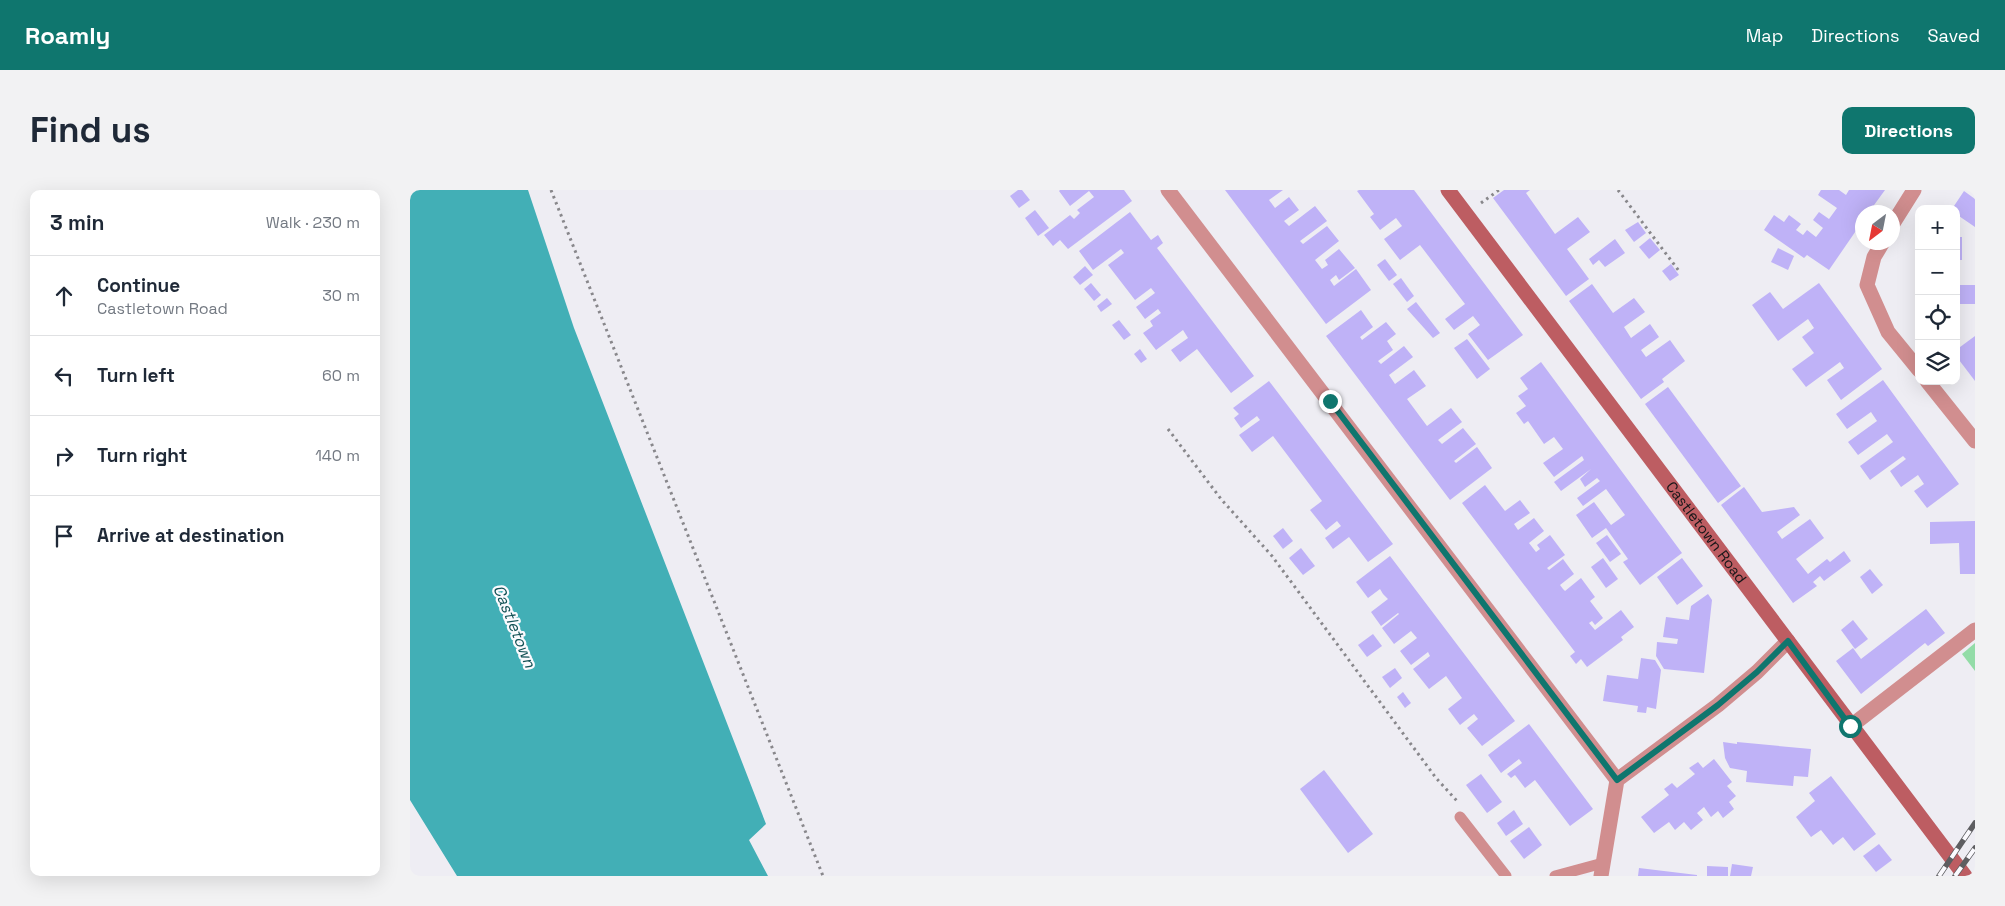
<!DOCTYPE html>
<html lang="en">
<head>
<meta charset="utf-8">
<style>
	:root { --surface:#fff; --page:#f2f2f3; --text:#1f2937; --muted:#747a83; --line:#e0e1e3; --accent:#0f766e }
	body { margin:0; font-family:"Space Grotesk",sans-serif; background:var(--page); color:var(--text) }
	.controls { position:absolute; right:15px; top:15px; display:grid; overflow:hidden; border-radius:10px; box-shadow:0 5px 20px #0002 }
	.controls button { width:45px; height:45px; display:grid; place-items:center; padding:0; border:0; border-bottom:1px solid var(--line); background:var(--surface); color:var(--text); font:25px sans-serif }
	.compass { position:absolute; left:1445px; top:15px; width:45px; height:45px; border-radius:50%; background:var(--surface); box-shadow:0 5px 20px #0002; rotate:212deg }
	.stop { position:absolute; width:15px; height:15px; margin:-11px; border:4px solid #0f766e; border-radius:50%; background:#fff }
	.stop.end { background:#0f766e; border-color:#fff; box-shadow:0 1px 5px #0008 }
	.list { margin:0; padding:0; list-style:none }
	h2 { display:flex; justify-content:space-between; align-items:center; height:65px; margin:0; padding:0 20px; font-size:21px }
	h2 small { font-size:16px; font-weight:400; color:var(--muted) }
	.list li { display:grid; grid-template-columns:32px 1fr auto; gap:15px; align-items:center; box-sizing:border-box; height:80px; padding:0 20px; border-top:1px solid var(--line) }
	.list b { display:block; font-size:19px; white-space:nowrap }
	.list p { margin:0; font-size:16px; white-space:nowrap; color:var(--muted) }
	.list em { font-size:16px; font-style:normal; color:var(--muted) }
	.icon { flex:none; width:28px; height:28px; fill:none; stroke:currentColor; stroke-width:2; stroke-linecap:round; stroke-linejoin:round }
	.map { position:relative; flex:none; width:1565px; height:686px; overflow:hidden; border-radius:10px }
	header { display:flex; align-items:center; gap:30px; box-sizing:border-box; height:70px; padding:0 25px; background:var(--accent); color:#fff }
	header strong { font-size:24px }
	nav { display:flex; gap:28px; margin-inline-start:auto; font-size:18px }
	.intro { display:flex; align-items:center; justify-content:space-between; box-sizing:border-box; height:120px; padding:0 30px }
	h1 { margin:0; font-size:35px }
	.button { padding:12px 22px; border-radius:10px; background:var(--accent); color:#fff; font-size:18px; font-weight:700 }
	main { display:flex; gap:30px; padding:0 30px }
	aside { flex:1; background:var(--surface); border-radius:10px; box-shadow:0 5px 20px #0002 }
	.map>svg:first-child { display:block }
</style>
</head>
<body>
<header>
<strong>Roamly</strong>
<nav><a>Map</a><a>Directions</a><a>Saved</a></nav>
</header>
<div class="intro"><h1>Find us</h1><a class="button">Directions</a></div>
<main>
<aside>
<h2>3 min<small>Walk · 230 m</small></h2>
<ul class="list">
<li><svg class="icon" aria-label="ahead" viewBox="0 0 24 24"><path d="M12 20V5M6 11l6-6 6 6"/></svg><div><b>Continue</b><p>Castletown Road</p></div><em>30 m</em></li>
<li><svg class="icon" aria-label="left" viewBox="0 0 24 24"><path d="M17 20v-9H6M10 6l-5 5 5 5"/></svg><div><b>Turn left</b></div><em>60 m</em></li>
<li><svg class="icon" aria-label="right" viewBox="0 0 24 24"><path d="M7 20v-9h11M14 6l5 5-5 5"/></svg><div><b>Turn right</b></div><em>140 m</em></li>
<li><svg class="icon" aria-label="arrive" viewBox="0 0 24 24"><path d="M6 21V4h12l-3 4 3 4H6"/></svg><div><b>Arrive at destination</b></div></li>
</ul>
</aside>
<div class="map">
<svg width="1565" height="686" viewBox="0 0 1565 686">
	<rect width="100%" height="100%" fill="#eeedf3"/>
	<polygon fill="#93dca7" points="1565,453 1565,481 1552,464"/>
	<polygon fill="#42afb6" points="0,0 118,0 164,138 356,634 339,650 358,686 47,686 0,610"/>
	<g fill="#bfb2f7">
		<polygon points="608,0 612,0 620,10 609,18 600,6"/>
		<polygon points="650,0 714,0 722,11 658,59 650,50 643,56 634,45 660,25 664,29 670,23 667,20 684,7 679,1 660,16 649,1"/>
		<polygon points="815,0 873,0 859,10 865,18 879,7 889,20 874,31 879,36 905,16 917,31 890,51 893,54 917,36 929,51 905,70 912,79 918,75 915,70 929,59 945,78 929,90 926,85 920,90 924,96 946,79 961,100 916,134"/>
		<polygon points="949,0 1004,0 1113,145 1078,170 1058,144 1070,135 1063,126 1044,140 1035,129 1055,114 1026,76 1010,55 990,70 974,49 992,36 986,28 970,40 960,27 964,24 947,1"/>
		<polygon points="1094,0 1120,0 1116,3 1145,44 1168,27 1180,42 1157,59 1179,89 1156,106 1083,8"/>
		<polygon points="1411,0 1429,0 1436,5 1439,0 1475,0 1459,22 1452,22 1452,32 1419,80 1397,65 1394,68 1354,40 1364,25 1374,32 1379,25 1391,34 1386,40 1393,45 1397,40 1406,47 1413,38 1403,30 1409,22 1419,29 1427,18 1408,5"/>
		<polygon points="1554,1 1565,9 1565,37 1546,24 1546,19 1542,19"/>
		<polygon points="625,20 639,38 628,46 615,28"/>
		<polygon points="720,22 741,50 748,45 753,53 747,58 844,186 821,203 787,159 770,172 761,160 778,148 773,140 746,160 733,143 743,136 740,131 751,123 748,119 735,129 726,117 745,103 741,98 725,110 698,75 714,63 711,59 683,80 669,61"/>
		<polygon points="1228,32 1236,43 1224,52 1215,40"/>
		<rect x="1546" y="47" width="6" height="23"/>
		<polygon points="1240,48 1250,60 1239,69 1229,57"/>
		<polygon points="1205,49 1215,63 1195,77 1189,70 1183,75 1179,69"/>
		<polygon points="1368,58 1384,66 1378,80 1361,72"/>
		<polygon points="975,69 987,85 979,91 967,75"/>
		<polygon points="1261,74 1269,85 1260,91 1252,81"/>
		<polygon points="675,76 683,85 670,95 663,87"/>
		<polygon points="991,88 1004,106 997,112 983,94"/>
		<polygon points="681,93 691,105 684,111 674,99"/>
		<polygon points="1409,93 1472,179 1431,210 1417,190 1434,178 1430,172 1396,197 1382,179 1404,163 1392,147 1404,138 1398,129 1368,151 1342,115 1360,102 1373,119"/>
		<polygon points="1182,94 1203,123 1224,108 1235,122 1214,137 1221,148 1240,134 1249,147 1231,160 1236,167 1260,150 1275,171 1252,189 1254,192 1231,209 1159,111"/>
		<rect x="1546" y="95" width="19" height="19"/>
		<polygon points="697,108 702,114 691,122 687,116"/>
		<polygon points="1006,112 1030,143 1023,148 997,119"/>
		<polygon points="951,120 963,137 950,147 952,150 976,132 986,144 977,151 983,160 968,171 971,174 994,156 1003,167 979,185 985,194 1004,180 1016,196 997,209 1017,236 1041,218 1052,232 1028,250 1032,254 1053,238 1066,254 1044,271 1046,273 1067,257 1082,278 1040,310 916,146"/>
		<polygon points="709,130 721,145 714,150 702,135"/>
		<polygon points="1565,146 1565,191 1546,166 1546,160"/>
		<polygon points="1057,149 1080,179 1067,189 1044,158"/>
		<polygon points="730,159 737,169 731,173 724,164"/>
		<polygon points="1131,172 1272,363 1230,395 1213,372 1218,369 1196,338 1182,348 1166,325 1184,312 1201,335 1215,325 1196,299 1173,316 1167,308 1190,291 1187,288 1175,297 1170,289 1181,279 1151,301 1144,292 1174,270 1172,266 1144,287 1133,273 1153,259 1144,247 1134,254 1118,231 1114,234 1106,223 1116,216 1108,206 1118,199 1110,188"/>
		<polygon points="1473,190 1549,294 1517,318 1504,301 1514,294 1508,285 1491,297 1480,281 1496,269 1493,266 1460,290 1450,276 1483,252 1477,244 1448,265 1438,252 1467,231 1461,222 1437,239 1426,224"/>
		<polygon points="859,191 983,354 958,372 939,347 923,359 915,348 931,336 927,331 916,340 900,320 912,311 863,246 842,262 829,245 850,230 847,226 831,238 824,228 829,224 823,218"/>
		<polygon points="1258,197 1331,296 1308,313 1235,214"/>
		<polygon points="1075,295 1095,321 1110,310 1120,323 1104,334 1108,340 1124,328 1134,341 1119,353 1126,362 1130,359 1127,355 1140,345 1155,365 1137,378 1139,380 1153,369 1164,384 1150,395 1153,399 1155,401 1171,388 1185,407 1180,411 1193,428 1185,435 1182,431 1179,433 1185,440 1211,420 1224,437 1211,447 1213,450 1177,477 1171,469 1166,474 1160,466 1165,462 1052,313"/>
		<polygon points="1334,297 1352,322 1384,317 1390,325 1367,342 1372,349 1400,329 1414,348 1386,369 1398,384 1417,369 1420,372 1434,361 1441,371 1414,391 1410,386 1403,392 1407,396 1383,413 1311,315"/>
		<polygon points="1565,331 1565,384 1550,384 1549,353 1520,354 1520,332"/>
		<polygon points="873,338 883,351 873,359 863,346"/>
		<polygon points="1197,345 1211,364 1200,372 1186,353"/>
		<polygon points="891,358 905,376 893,385 879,368"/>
		<polygon points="980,366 1105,531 1072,556 1057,538 1068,529 1064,524 1050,535 1038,519 1052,508 1036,486 1019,499 1003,479 1020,466 1018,462 1001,475 990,461 1007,448 1001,441 984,454 972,438 989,424 988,423 971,436 961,422 978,409 973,404 970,399 958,408 946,392"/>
		<polygon points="1193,368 1208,389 1196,398 1181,377"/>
		<polygon points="1272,368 1293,396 1267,415 1247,387"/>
		<polygon points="1460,379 1473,395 1462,404 1450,387"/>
		<polygon points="1298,404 1302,410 1294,483 1254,479 1246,466 1247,452 1267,454 1268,449 1253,447 1256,427 1279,430 1281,416"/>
		<polygon points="1516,419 1535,443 1518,456 1515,453 1451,504 1426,471 1443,458 1451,469"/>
		<polygon points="1443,430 1458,449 1445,459 1431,440"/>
		<polygon points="963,444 972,456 957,467 948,455"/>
		<polygon points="1231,468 1245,470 1251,480 1246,519 1237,517 1236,523 1227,522 1228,516 1193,511 1197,485 1228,489"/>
		<polygon points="985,478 992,488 980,498 972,487"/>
		<polygon points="993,502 1001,513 995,518 987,507"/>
		<polygon points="1119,534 1183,619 1160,636 1125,590 1115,598 1105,585 1101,588 1097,584 1112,573 1109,569 1091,583 1078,565"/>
		<polygon points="1313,552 1327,554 1327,552 1401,559 1398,587 1384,586 1383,596 1336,592 1337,581 1320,578 1315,568"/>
		<polygon points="1304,569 1322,592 1317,596 1326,606 1319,612 1324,619 1313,628 1308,621 1301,627 1294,617 1287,623 1293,630 1281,640 1274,632 1265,640 1259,632 1244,643 1231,627 1259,605 1254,599 1262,593 1267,598 1285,584 1279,578 1288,572 1293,578"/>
		<polygon points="914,580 963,644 938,663 890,599"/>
		<polygon points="1071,584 1092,612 1077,623 1056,595"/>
		<polygon points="1421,586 1466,644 1444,661 1433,647 1423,655 1411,640 1401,647 1386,627 1405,611 1399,603"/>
		<polygon points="1104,620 1113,634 1096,646 1087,633"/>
		<polygon points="1119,637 1132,655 1114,669 1100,651"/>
		<polygon points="1469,654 1482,670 1466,682 1453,666"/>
		<polygon points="1322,674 1343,677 1341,686 1320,686"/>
		<polygon points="1297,676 1318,677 1318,686 1297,686"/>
		<polygon points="1229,678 1287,685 1287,686 1228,686"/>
	</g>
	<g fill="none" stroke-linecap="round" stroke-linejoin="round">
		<g stroke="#88878b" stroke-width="3" stroke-dasharray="2.5 4" stroke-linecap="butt">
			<polyline points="141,0 413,686"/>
			<polyline points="1208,0 1269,81"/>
			<polyline points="1071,13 1089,0"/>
			<polyline points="758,239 811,309 862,366 1026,588 1047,611"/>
		</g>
		<g stroke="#d18e8f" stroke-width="11">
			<polyline points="1050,627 1096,686"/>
			<polyline points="1145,686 1193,673"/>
		</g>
		<g stroke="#d18e8f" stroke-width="15">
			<polyline points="758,0 1207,590"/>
			<polyline points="1482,35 1504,0"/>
			<polyline points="1473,52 1464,67 1457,95 1478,142 1509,180"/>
			<polyline points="1517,191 1565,251"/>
			<polyline points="1441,536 1565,440"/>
			<polyline points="1191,686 1207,590 1308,515 1347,482 1378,451"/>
		</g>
		<path stroke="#bd5d62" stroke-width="15" id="s1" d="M 1038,0 L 1555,686"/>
		<g stroke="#5e5e61" stroke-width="5.5">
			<g id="rail">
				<polyline points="1529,686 1565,633"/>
				<polyline points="1545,686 1565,658"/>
			</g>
		</g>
		<use href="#rail" stroke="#fbfafe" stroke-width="4" stroke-dasharray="11" stroke-linecap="butt"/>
	</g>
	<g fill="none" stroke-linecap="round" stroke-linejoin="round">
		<polyline stroke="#0f766e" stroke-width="6" points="920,211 1207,590 1308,515 1347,482 1378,451 1440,536"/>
	</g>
	<g text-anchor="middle" stroke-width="4.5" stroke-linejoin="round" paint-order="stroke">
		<g font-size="15" fill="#161618" stroke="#fbfafe">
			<text dy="5" stroke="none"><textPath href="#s1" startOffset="429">Castletown Road</textPath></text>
		</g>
		<g font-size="16" font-style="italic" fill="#115054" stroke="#fbfafe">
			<text transform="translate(105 436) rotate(68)" y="6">Castletown</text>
		</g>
	</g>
</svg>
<div class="controls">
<button>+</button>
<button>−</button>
<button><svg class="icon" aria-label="locate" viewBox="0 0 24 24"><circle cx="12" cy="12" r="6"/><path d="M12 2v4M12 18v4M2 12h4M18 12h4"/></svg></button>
<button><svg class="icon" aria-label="layers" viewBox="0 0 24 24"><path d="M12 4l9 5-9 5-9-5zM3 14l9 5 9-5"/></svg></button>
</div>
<svg class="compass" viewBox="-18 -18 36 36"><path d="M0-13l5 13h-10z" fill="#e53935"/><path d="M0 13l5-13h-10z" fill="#747a83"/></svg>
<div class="stop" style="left:1440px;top:536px"></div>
<div class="stop end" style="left:920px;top:211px"></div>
</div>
</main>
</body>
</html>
